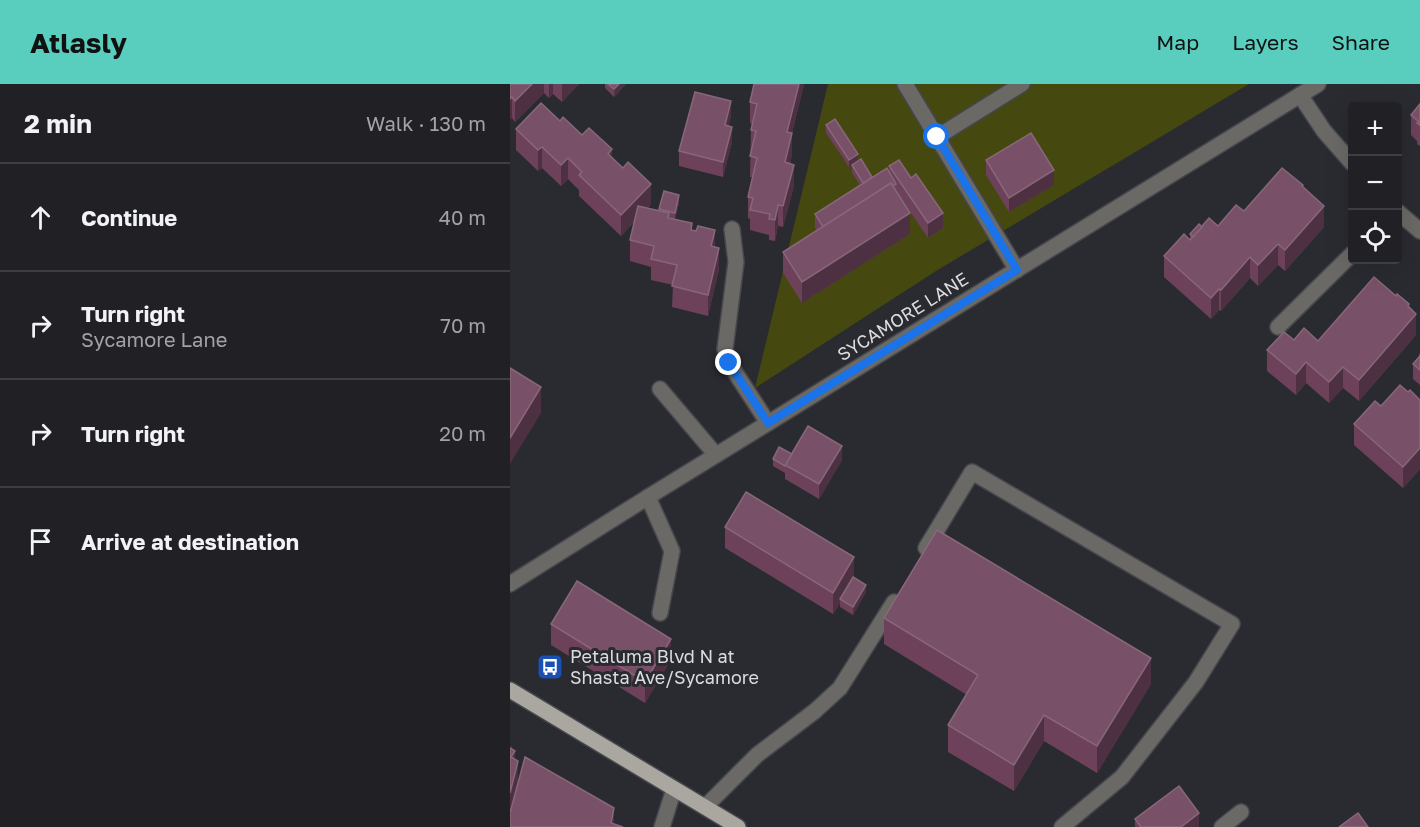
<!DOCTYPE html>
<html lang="en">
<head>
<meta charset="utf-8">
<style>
	:root { --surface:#202025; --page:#28282d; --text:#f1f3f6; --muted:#a2a3a7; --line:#3d3e42; --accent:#59cebf }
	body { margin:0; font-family:"Golos Text",sans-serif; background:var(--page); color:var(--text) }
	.controls { position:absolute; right:18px; top:18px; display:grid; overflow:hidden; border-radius:6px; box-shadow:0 6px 24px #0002 }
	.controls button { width:54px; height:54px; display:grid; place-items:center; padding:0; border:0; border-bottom:2px solid var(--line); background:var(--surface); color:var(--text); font:30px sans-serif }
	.stop { position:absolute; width:18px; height:18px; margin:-14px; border:4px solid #1a73e8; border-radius:50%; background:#fff }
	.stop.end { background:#1a73e8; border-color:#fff; box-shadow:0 2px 6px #0008 }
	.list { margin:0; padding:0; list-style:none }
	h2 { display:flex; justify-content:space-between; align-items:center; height:78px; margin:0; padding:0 24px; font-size:26px }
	h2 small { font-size:20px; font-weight:400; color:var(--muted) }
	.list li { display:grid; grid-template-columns:39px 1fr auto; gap:18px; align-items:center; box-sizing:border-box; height:108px; padding:0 24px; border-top:2px solid var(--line) }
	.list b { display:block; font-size:22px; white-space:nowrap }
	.list p { margin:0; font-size:20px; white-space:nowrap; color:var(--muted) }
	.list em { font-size:20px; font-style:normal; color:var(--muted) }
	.icon { flex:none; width:33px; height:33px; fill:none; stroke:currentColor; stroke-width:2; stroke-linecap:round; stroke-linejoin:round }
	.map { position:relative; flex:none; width:910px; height:743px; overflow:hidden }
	header { display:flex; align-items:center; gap:36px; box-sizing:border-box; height:84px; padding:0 30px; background:var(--accent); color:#111 }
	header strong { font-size:28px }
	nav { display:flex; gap:33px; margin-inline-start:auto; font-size:21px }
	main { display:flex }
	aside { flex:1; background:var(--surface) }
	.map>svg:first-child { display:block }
</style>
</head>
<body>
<header>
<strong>Atlasly</strong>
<nav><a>Map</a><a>Layers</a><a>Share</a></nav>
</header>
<main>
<aside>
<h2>2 min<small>Walk · 130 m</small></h2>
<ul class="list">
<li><svg class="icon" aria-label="ahead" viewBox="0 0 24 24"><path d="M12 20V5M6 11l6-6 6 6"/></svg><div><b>Continue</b></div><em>40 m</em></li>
<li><svg class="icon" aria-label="right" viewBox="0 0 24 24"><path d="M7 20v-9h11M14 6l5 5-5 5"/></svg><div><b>Turn right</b><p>Sycamore Lane</p></div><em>70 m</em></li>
<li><svg class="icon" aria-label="right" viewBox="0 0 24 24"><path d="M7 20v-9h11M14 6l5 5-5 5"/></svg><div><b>Turn right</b></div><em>20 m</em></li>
<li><svg class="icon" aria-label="arrive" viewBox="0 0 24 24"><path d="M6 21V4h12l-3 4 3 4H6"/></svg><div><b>Arrive at destination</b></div></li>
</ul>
</aside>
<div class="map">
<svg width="910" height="743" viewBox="0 0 910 743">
	<rect width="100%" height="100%" fill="#2a2b31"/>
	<polygon fill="#45480f" points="318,0 739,0 426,187 245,304"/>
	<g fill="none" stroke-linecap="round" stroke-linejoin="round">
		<g stroke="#46474d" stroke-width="18">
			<g id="minor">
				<polyline points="395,0 507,186"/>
				<polyline points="790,11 814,47 842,79"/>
				<polyline points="427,53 512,0"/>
				<polyline points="888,128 910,147"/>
				<polyline points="222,145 226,178 215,265 219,279 258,339"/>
				<polyline points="768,243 842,170"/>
				<polyline points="150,305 206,371"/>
				<polyline points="138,413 162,467 150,529"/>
				<polyline points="416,464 462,388 722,540 686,598 612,693 552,743"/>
				<polyline points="0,500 138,413 808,0"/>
				<polyline points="195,723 247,671 305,627 330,604 384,518"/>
				<polyline points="152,743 164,705"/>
				<polyline points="712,743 731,728"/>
			</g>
		</g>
		<g stroke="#46474d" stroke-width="18">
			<polyline id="major" points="0,606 228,743"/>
		</g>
		<use href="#minor" stroke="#6a6966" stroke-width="15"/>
		<use href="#major" stroke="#a9a7a0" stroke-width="15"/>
	</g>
	<g fill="#6c4159">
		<polygon points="0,0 69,0 52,18 43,10 39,14 34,9 5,38 2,34"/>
		<polygon points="95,0 116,0 104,13 95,4"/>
		<polygon points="244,0 294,0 282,49 282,70 280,80 284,102 273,143 268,142 265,157 259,156 259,151 240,146 240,135 238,134 238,113 242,93 240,93 241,46 242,40 240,39 240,18"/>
		<polygon points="910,20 910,62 907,60 907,57 901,51 901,31"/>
		<polygon points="221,32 218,42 222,58 213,93 169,82 169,67"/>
		<polygon points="50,37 72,51 102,73 141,120 138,124 149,126 149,125 169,119 165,135 182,146 205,163 209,185 198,232 162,223 163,201 141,196 141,183 120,177 120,156 124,138 111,152 69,112 69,106 58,95 51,102 32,84 28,87 6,66 6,45"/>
		<polygon points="316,41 362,93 379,88 379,82 433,144 418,154 386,107 400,150 292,219 273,189 273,168 307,147 305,144 305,130 350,101 342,89 342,82 339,83 316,49"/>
		<polygon points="476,76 544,101 499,128 476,91"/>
		<polygon points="793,104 814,143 775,187 768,181 748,202 740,194 711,227 709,226 701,235 654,193 654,172 680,156 680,150 708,142 734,127"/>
		<polygon points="899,224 906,251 849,317 833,304 819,319 796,299 786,311 757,287 757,266 784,256 808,257"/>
		<polygon points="910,269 910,301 903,295 903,280 909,273 909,270"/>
		<polygon points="898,308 910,316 910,385 893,404 844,361 844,340 871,322"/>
		<polygon points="282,370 332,376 309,415 275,395 275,388 275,389 263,382 263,375"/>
		<polygon points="215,443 344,493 356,508 343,531 330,523 330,519 323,530 215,464"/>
		<polygon points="374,534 641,600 587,689 534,657 504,707 438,668 438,641 457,611 374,560"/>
		<polygon points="41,540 161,576 135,619 41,561"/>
		<polygon points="625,735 689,743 625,743"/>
	</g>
	<g fill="#4d3143">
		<polygon points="22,0 34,0 34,9 5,38 5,17"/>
		<polygon points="39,0 43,0 43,10 39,14"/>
		<polygon points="52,0 69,0 52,18"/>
		<polygon points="109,0 116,0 104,13 104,5"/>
		<polygon points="289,0 294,0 277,69 277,48"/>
		<polygon points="2,13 2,34 0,36 0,15"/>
		<polygon points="221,17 221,32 215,56 215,41"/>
		<polygon points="222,43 222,58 213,93 213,78"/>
		<polygon points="282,49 282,70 275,99 275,78"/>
		<polygon points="32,63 32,84 28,87 28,66"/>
		<polygon points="102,65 102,86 98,70"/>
		<polygon points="348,70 348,78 339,83 339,76"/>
		<polygon points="58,74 58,95 51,102 51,81"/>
		<polygon points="284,81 284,102 273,143 273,122"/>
		<polygon points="544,86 544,101 499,128 499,114"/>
		<polygon points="141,100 141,120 111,152 111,131"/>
		<polygon points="169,111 169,119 165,136 165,129"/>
		<polygon points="268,121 268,142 265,157 265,136"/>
		<polygon points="814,122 814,143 775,187 775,166"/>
		<polygon points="400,129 400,150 292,219 292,198"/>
		<polygon points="433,129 433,144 418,154 418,139"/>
		<polygon points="205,146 205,167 201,162"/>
		<polygon points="768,160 768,181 748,202 748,181"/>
		<polygon points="209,164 209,185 198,232 198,211"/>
		<polygon points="740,173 740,194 711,227 711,206"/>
		<polygon points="709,205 709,226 701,235 701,214"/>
		<polygon points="899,220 899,238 906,230 906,251 849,317 849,296"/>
		<polygon points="796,278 796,299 786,311 786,290"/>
		<polygon points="833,283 833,304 819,319 819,298"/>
		<polygon points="31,303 31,329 0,380 0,354"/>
		<polygon points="332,362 332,376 309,415 309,400"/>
		<polygon points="910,364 910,385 893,404 893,383"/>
		<polygon points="344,473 344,494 330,515 330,519 323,530 323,509"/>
		<polygon points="356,501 356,508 343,531 343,523"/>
		<polygon points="161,555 161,576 135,619 135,598"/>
		<polygon points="641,574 641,600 587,689 587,662"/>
		<polygon points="534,631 534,657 504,707 504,681"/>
		<polygon points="2,661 2,672 5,667 5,688 1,694 0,664"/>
		<polygon points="8,677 8,698 0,730 0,709"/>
		<polygon points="104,724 104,743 101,739"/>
		<polygon points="689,729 689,743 671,743"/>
	</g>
	<g fill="#785168" stroke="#88677a" stroke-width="1.5">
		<polygon points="0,0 22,0 5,17 2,13 0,15"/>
		<polygon points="98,0 109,0 104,5"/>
		<polygon points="244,0 289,0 277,48 282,49 275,78 284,81 273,122 268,121 265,136 259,135 260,130 240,126 243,114 238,113 247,74 240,72 246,47 241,46 247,20 240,18"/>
		<polygon points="185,8 221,17 215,41 222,43 213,78 169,67"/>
		<polygon points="31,19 50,37 53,33 72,51 79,44 102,65 98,70 113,84 118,78 141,100 111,131 69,91 72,88 58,74 51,81 32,63 28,66 6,45"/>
		<polygon points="910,20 910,41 907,39 909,38 901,31"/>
		<polygon points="325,35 348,70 339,76 316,41"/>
		<polygon points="521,49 544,86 499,114 476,76"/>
		<polygon points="351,75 362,93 353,99 342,81"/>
		<polygon points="389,76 401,94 406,90 433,129 418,139 379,82"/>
		<polygon points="377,84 386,100 383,102 381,99 313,143 305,130"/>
		<polygon points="772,84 793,101 792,102 814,122 775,166 768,160 748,181 740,173 711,206 709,205 701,214 654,172 674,150 680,156 699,134 708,142 726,121 734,127"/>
		<polygon points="381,99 400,129 292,198 273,168"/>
		<polygon points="154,107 169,111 165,129 149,125"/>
		<polygon points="128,122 159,129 158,134 182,139 181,146 186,147 188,142 205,146 201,162 209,164 198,211 162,202 167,181 141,175 144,162 120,156"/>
		<polygon points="689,140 692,143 683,153 680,150"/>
		<polygon points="864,193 886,212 887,210 899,220 898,222 906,230 849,296 833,283 819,298 796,278 786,290 757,266 774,248 784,256 794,244 808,257"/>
		<polygon points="910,272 910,286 903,280"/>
		<polygon points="0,284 31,303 0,354"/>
		<polygon points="890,301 898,308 900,306 910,316 910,364 893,383 844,340 865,317 871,322"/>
		<polygon points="298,342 332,362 309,400 275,381"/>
		<polygon points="269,363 282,370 275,382 263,375"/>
		<polygon points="236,408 344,473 323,509 215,443"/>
		<polygon points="427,446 641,574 587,662 534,631 504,681 438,641 468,591 374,534"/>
		<polygon points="343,493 356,501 343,523 330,515"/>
		<polygon points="67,497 161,555 135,598 41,540"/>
		<polygon points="0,664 5,667 1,673 8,677 0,709"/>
		<polygon points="15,673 104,724 101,739 113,743 0,743 0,729"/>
		<polygon points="669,702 689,729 671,743 631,743 625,735"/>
		<polygon points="848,729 858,743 829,743"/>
	</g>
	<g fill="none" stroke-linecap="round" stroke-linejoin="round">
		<polyline stroke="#1a73e8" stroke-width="8" points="219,279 258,339 507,186 427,53"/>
	</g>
	<defs>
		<g id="bus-square" transform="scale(1.35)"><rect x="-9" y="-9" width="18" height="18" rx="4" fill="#1a4fb4" stroke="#2a2b31"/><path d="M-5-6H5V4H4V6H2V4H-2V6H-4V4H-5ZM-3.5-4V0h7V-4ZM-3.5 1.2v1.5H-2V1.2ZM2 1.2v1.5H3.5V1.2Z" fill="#fff"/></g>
	</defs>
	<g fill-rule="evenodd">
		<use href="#bus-square" x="40" y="583"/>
	</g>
	<g text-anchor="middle" stroke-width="6" stroke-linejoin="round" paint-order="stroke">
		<g font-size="18" fill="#dbdce0" stroke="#2a2b31">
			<text transform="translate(393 233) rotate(-32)" y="6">SYCAMORE LANE</text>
		</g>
		<g font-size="18" fill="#dbdce0" stroke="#2a2b31" text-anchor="start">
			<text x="60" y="579">Petaluma Blvd N at<tspan x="60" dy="21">Shasta Ave/Sycamore</tspan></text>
		</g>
	</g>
</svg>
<div class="controls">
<button>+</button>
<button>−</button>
<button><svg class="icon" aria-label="locate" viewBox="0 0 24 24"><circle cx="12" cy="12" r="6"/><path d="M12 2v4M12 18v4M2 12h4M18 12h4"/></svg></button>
</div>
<div class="stop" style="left:427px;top:53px"></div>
<div class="stop end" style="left:219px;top:279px"></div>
</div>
</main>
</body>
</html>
